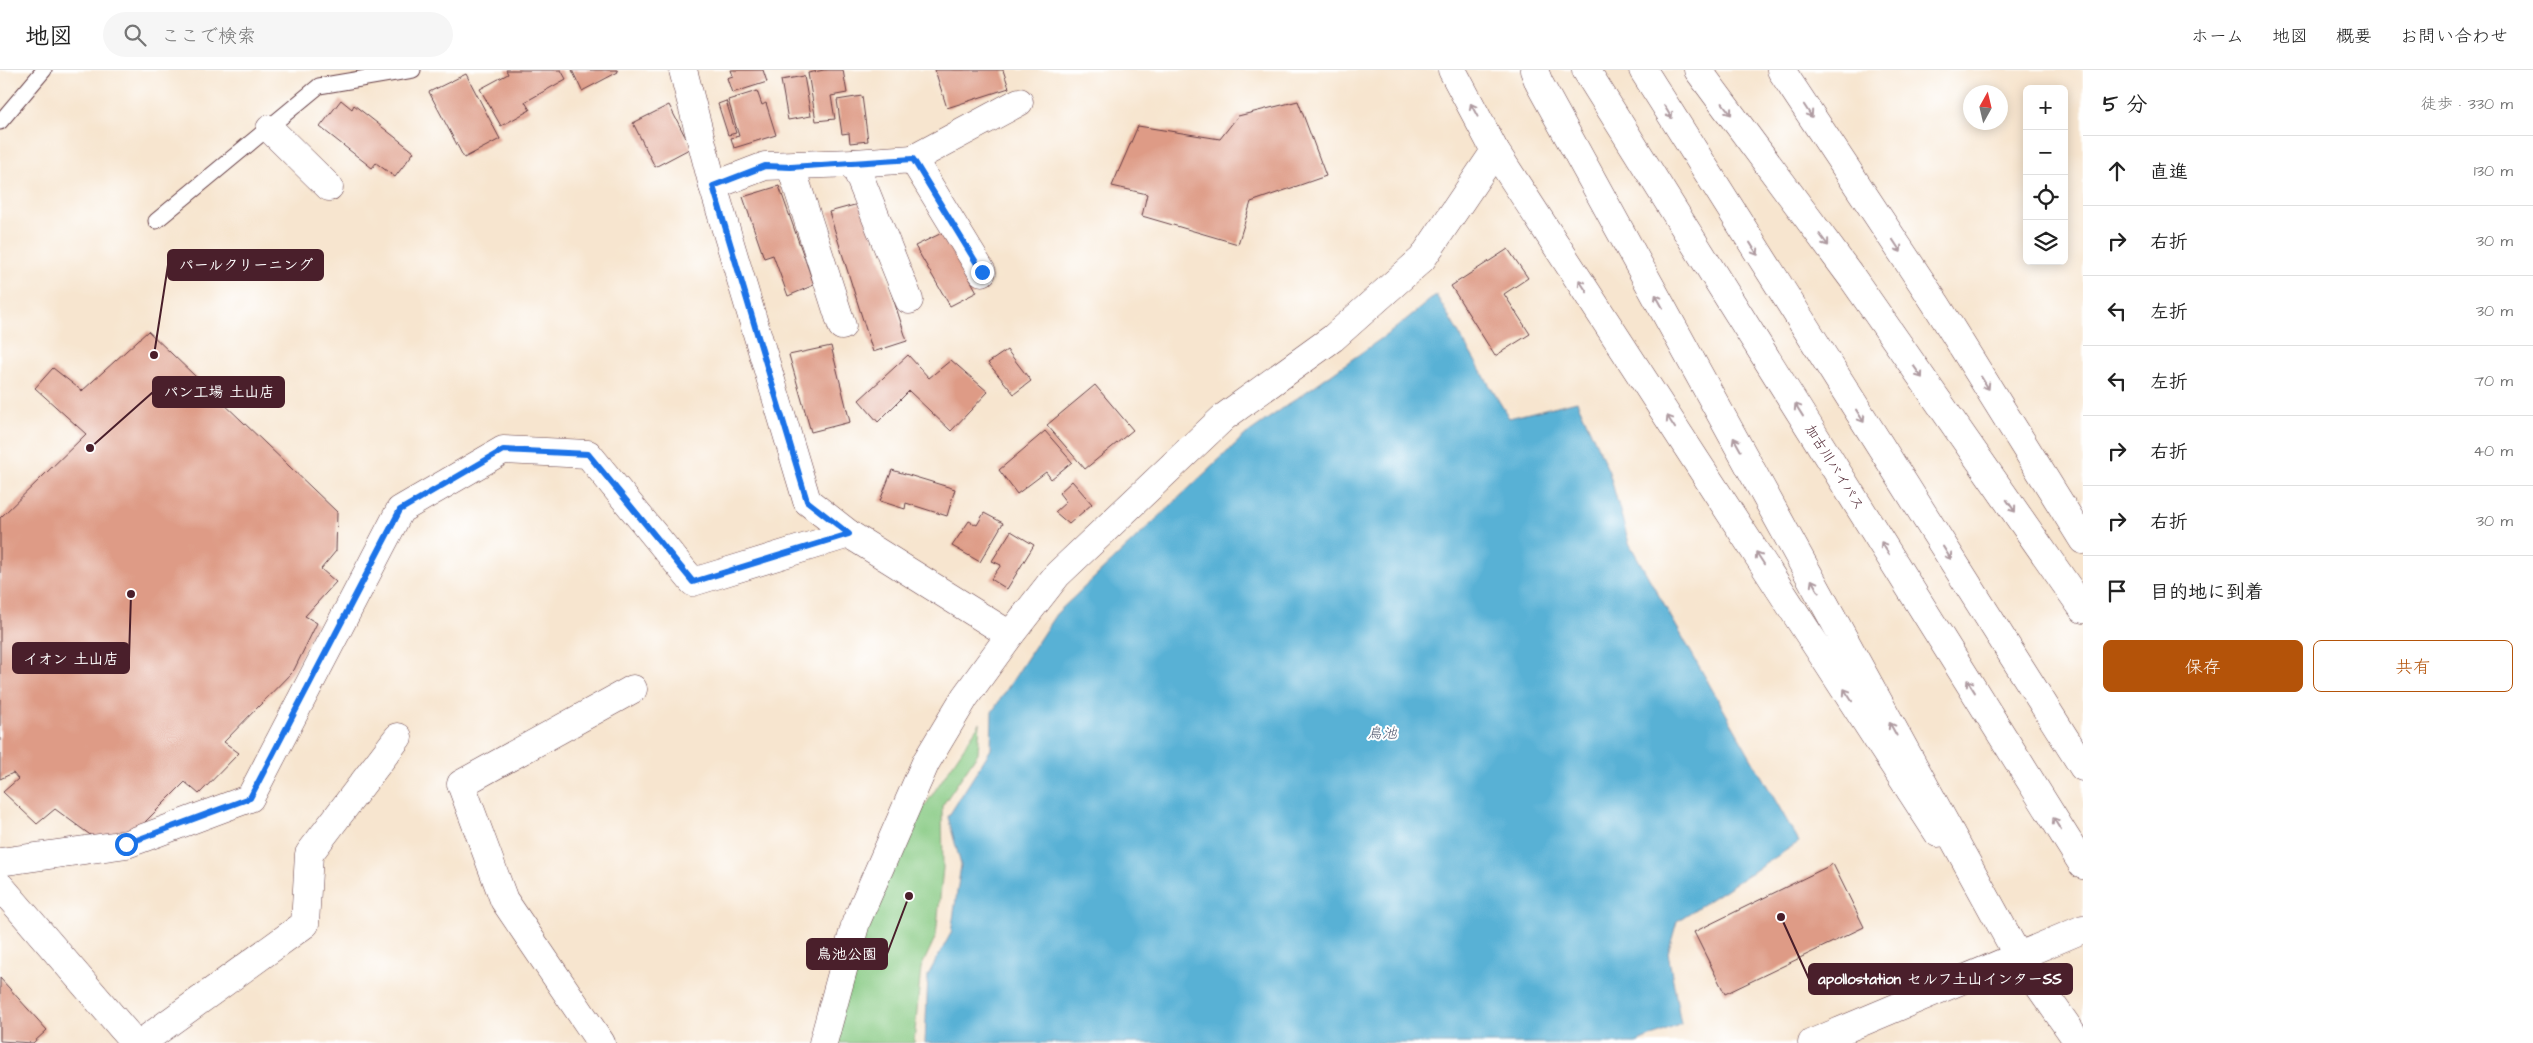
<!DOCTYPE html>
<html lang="ja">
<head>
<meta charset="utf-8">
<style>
	:root { --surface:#fff; --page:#f6f6f6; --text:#222; --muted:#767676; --line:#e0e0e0; --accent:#b45309 }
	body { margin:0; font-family:"Architects Daughter","Klee One",sans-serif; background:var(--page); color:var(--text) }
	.controls { position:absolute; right:15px; top:15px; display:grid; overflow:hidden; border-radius:8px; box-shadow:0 2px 12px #0003 }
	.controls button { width:45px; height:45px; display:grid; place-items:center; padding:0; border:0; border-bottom:1px solid var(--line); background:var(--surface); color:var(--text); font:25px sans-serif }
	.compass { position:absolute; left:1963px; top:15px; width:45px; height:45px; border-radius:50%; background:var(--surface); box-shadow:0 2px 12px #0003; rotate:8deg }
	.stop { position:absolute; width:15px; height:15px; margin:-11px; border:4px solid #1a73e8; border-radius:50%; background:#fff }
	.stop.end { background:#1a73e8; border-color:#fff; box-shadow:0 1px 5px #0008 }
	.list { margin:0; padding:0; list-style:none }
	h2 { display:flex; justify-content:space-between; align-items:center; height:65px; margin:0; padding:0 20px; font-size:21px }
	h2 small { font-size:16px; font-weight:400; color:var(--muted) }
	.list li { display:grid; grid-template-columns:32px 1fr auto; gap:15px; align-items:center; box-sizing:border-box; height:70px; padding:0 20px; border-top:1px solid var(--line) }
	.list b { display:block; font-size:19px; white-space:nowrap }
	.list em { font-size:16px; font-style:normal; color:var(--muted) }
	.actions { display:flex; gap:10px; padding:15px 20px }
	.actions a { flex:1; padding:11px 0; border:1px solid var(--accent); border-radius:8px; text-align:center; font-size:18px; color:var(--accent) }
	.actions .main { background:var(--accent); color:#fff }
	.icon { flex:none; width:28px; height:28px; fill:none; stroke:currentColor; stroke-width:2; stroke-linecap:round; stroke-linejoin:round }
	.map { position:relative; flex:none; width:2083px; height:973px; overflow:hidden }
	header { display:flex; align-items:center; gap:30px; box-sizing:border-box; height:70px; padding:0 25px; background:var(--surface); border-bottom:1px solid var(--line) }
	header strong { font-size:24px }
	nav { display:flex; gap:28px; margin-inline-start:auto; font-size:18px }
	.search { width:350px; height:45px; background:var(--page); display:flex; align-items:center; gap:12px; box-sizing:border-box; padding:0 18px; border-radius:28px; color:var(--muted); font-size:19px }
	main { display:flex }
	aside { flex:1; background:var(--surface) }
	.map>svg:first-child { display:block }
</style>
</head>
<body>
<header>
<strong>地図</strong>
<div class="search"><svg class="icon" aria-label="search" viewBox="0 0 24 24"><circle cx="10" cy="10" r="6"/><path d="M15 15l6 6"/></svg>ここで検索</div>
<nav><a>ホーム</a><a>地図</a><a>概要</a><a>お問い合わせ</a></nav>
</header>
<main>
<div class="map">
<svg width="2083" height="973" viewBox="0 0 2083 973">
	<rect width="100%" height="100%" fill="#fff"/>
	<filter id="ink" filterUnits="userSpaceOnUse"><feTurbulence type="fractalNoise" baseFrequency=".02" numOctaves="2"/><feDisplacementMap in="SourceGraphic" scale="10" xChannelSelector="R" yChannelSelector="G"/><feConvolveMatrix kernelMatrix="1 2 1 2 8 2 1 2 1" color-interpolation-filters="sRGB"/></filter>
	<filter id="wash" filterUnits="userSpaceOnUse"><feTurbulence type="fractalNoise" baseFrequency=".0096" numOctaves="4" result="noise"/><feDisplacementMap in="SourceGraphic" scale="20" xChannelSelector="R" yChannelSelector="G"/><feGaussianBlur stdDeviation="1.12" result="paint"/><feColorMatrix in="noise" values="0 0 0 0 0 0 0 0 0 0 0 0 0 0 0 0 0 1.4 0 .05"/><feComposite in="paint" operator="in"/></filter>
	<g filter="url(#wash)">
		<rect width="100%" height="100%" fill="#f7e5cf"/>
		<polygon fill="#87ca83" stroke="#687457" points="980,653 978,683 942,736 943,798 936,866 921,898 914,973 833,973 864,855 904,767"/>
		<polygon fill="#58b1d5" stroke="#516880" points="1436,225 1509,348 1577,331 1609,402 1629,473 1799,772 1677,851 1668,883 1681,954 1636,973 925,973 928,905 951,863 961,795 948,747 991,679 992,642 1056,544 1245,365 1392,261"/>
		<g id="blocks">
			<g fill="#de9b86">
				<polygon points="506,0 561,0 566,9 525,32 530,40 501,56 480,19 508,4"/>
				<polygon points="572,0 617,0 618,2 582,21"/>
				<polygon points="731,0 763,0 767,12 732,23 727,8 733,6"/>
				<polygon points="824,0 843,0 847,23 831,26 835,49 816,51 808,3"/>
				<polygon points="935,0 1003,0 1009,18 947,38"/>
				<polygon points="466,4 500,69 464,88 429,22"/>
				<polygon points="804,6 811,46 788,50 781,10"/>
				<polygon points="757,21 762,35 766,33 776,65 734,78 731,68 739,66 728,30"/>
				<polygon points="862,26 868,71 850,73 849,63 842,64 837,30"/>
				<polygon points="341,30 352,39 354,35 414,82 395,107 376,93 372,98 320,57"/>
				<polygon points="726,31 736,63 728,65 718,34"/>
				<polygon points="1298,31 1326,106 1251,132 1238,174 1142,146 1147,124 1112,116 1138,56 1220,69 1238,46"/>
				<polygon points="669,35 691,78 655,97 633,53"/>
				<polygon points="779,116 814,215 788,226 773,185 764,188 743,127"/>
				<polygon points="862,133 907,271 873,282 829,142"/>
				<polygon points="944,162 977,222 950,236 915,176"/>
				<polygon points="1508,179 1528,208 1504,224 1530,264 1495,286 1451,216"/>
				<polygon points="148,261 337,442 336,481 321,499 336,512 305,546 317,553 294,600 224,672 239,683 199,724 185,712 129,768 93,767 55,739 37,754 3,722 18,709 13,703 0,709 0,448 86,364 35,318 53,298 82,321"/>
				<polygon points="831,276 850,352 811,362 789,285"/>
				<polygon points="1007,280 1031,311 1014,324 988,293"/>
				<polygon points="908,285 929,308 951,290 988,322 951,361 909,321 878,352 859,330"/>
				<polygon points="1095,315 1133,360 1085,399 1047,355"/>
				<polygon points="1045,361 1072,392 1051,409 1046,402 1017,424 999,400"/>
				<polygon points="892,400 955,419 947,446 906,433 905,439 880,431"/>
				<polygon points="1072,411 1092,434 1069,454 1055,442 1066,432 1059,423"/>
				<polygon points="984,443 1003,453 980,492 952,476 969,451 977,455"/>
				<polygon points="1011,461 1034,475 1007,519 991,509 1001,495 992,491"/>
				<polygon points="1833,794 1864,857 1725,924 1694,862"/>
				<polygon points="0,908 47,960 33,973 0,971"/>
			</g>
		</g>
	</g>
	<g filter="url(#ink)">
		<use href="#blocks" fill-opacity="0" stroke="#643d44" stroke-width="1"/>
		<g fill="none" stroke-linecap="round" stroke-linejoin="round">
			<g stroke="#643d44" stroke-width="17">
				<g id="lane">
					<polyline points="0,52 44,0"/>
					<polyline points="156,151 319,16 413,0"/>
				</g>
			</g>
			<g stroke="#643d44" stroke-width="29">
				<g id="street">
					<polyline points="683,0 713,116 807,431 849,464"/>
					<polyline points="1452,0 1495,81 1938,763"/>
					<polyline points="1781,0 1936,234 2083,470"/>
					<polyline points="270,59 329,117"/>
					<polyline points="913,89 1019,32"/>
					<polyline points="854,93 913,89 982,202"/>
					<polyline points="791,97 842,256"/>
					<polyline points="713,116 765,96 854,93 909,230"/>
					<polyline points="0,792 127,774 250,728 400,440 503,380 588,384 693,512 849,464 1010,565"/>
					<polyline points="0,816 135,973"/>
					<polyline points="141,973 305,854 309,784 398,667"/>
					<polyline points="601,973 504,830 461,714 633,619"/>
					<polyline points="823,973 856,852 926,692 965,627 1010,565 1057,505 1224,347 1333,268 1422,189 1495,81"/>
				</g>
			</g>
			<g stroke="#643d44" stroke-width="29">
				<polyline id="secondary" points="1812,973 2083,859"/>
			</g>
			<g stroke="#643d44" stroke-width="29">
				<g id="highway">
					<polyline points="1534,0 1539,13 2018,886 2079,973"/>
					<polyline points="1586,0 2083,795"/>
					<polyline points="1643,0 2083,697"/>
					<polyline points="1698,0 1853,209 2083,539"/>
				</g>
			</g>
			<use href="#lane" stroke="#fff" stroke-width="15"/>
			<use href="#street" stroke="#fff" stroke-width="28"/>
			<use href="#secondary" stroke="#fff" stroke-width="28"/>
			<use href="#highway" stroke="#fff" stroke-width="28"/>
		</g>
		<defs><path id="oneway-shaft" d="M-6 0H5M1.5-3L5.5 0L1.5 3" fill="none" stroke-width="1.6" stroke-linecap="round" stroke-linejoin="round" transform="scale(1.25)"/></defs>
		<g stroke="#ae9aa0">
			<use href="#oneway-shaft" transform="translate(1727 39) rotate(53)"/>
			<use href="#oneway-shaft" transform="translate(1474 40) rotate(-118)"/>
			<use href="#oneway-shaft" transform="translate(1808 41) rotate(57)"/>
			<use href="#oneway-shaft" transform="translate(1668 42) rotate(59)"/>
			<use href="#oneway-shaft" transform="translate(1824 170) rotate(53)"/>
			<use href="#oneway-shaft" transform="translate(1897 176) rotate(57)"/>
			<use href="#oneway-shaft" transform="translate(1754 179) rotate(58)"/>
			<use href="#oneway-shaft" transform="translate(1583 216) rotate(-123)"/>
			<use href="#oneway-shaft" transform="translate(1659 231) rotate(-119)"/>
			<use href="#oneway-shaft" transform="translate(1918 302) rotate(55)"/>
			<use href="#oneway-shaft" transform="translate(1985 313) rotate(58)"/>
			<use href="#oneway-shaft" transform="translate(1799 340) rotate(-122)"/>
			<use href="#oneway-shaft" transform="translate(1860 346) rotate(58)"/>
			<use href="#oneway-shaft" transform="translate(1671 352) rotate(-123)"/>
			<use href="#oneway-shaft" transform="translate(1737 374) rotate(-119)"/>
			<use href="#oneway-shaft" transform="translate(2011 436) rotate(55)"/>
			<use href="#oneway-shaft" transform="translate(1885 478) rotate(-122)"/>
			<use href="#oneway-shaft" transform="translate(1947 483) rotate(58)"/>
			<use href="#oneway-shaft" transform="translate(1760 488) rotate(-123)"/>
			<use href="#oneway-shaft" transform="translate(1815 516) rotate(-119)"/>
			<use href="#oneway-shaft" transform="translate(1971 616) rotate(-122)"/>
			<use href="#oneway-shaft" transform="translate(1848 625) rotate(-123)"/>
			<use href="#oneway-shaft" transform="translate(1893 659) rotate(-119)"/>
			<use href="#oneway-shaft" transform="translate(2057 754) rotate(-122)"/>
		</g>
	</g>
	<g fill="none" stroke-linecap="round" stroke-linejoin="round" filter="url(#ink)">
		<polyline stroke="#1a73e8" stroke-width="6" points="126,774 250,728 400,440 503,380 588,384 693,512 849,464 807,431 713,116 765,96 791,97 913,89 982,202"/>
	</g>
	<g text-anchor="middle" stroke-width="4" stroke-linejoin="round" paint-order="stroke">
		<g font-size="14" fill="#4a1f2b" stroke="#fff">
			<text transform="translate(1835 397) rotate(58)" y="5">加古川バイパス</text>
		</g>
		<g font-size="15" font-style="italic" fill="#50596f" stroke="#fff">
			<text x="1382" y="668">鳥池</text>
		</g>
	</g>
	<path fill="none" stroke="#4a1f2b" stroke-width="2" d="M154 285L168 195M90 378L153 322M131 524L129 588M909 826L887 884M1781 847L1809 909"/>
	<g fill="#4a1f2b" stroke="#fff" stroke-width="2">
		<circle cx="154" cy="285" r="5"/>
		<circle cx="90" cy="378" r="5"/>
		<circle cx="131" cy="524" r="5"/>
		<circle cx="909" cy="826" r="5"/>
		<circle cx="1781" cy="847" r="5"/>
	</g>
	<g fill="#4a1f2b" stroke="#4a1f2b" stroke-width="2">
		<rect x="168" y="180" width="155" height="30" rx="5"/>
		<rect x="153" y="307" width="131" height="30" rx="5"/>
		<rect x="13" y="573" width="116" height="30" rx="5"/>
		<rect x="807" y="869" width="80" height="30" rx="5"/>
		<rect x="1809" y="894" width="263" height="30" rx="5"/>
	</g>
	<g font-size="15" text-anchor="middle" font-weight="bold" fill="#fff">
		<text x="246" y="200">パールクリーニング</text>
		<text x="219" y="327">パン工場 土山店</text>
		<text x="71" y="594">イオン 土山店</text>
		<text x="847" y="889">鳥池公園</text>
		<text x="1940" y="914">apollostation セルフ土山インターSS</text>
	</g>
</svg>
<div class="controls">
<button>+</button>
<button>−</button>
<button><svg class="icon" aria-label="locate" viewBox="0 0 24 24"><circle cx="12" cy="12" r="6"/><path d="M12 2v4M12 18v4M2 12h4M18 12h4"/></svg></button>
<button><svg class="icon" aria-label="layers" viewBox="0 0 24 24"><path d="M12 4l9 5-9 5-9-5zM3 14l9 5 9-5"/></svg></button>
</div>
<svg class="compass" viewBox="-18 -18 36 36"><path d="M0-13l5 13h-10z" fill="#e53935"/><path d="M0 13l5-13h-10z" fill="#767676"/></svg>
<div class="stop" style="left:126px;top:774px"></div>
<div class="stop end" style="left:982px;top:202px"></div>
</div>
<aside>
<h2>5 分<small>徒歩 · 330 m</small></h2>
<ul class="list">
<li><svg class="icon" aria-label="ahead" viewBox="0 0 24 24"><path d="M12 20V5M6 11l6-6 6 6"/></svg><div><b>直進</b></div><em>130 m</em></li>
<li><svg class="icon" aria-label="right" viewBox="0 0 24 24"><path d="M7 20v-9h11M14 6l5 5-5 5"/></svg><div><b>右折</b></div><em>30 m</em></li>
<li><svg class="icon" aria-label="left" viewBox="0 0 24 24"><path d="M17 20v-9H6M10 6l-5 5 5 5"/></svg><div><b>左折</b></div><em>30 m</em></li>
<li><svg class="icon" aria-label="left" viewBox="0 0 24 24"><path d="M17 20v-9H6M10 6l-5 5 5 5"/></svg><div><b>左折</b></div><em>70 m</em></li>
<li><svg class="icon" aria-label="right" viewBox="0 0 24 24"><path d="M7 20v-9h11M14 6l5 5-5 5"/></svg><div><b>右折</b></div><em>40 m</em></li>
<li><svg class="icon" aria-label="right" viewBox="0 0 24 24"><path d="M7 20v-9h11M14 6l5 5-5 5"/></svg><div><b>右折</b></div><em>30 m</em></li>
<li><svg class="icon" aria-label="arrive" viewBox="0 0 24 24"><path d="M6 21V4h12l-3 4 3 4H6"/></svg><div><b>目的地に到着</b></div></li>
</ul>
<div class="actions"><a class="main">保存</a><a>共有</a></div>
</aside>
</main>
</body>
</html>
